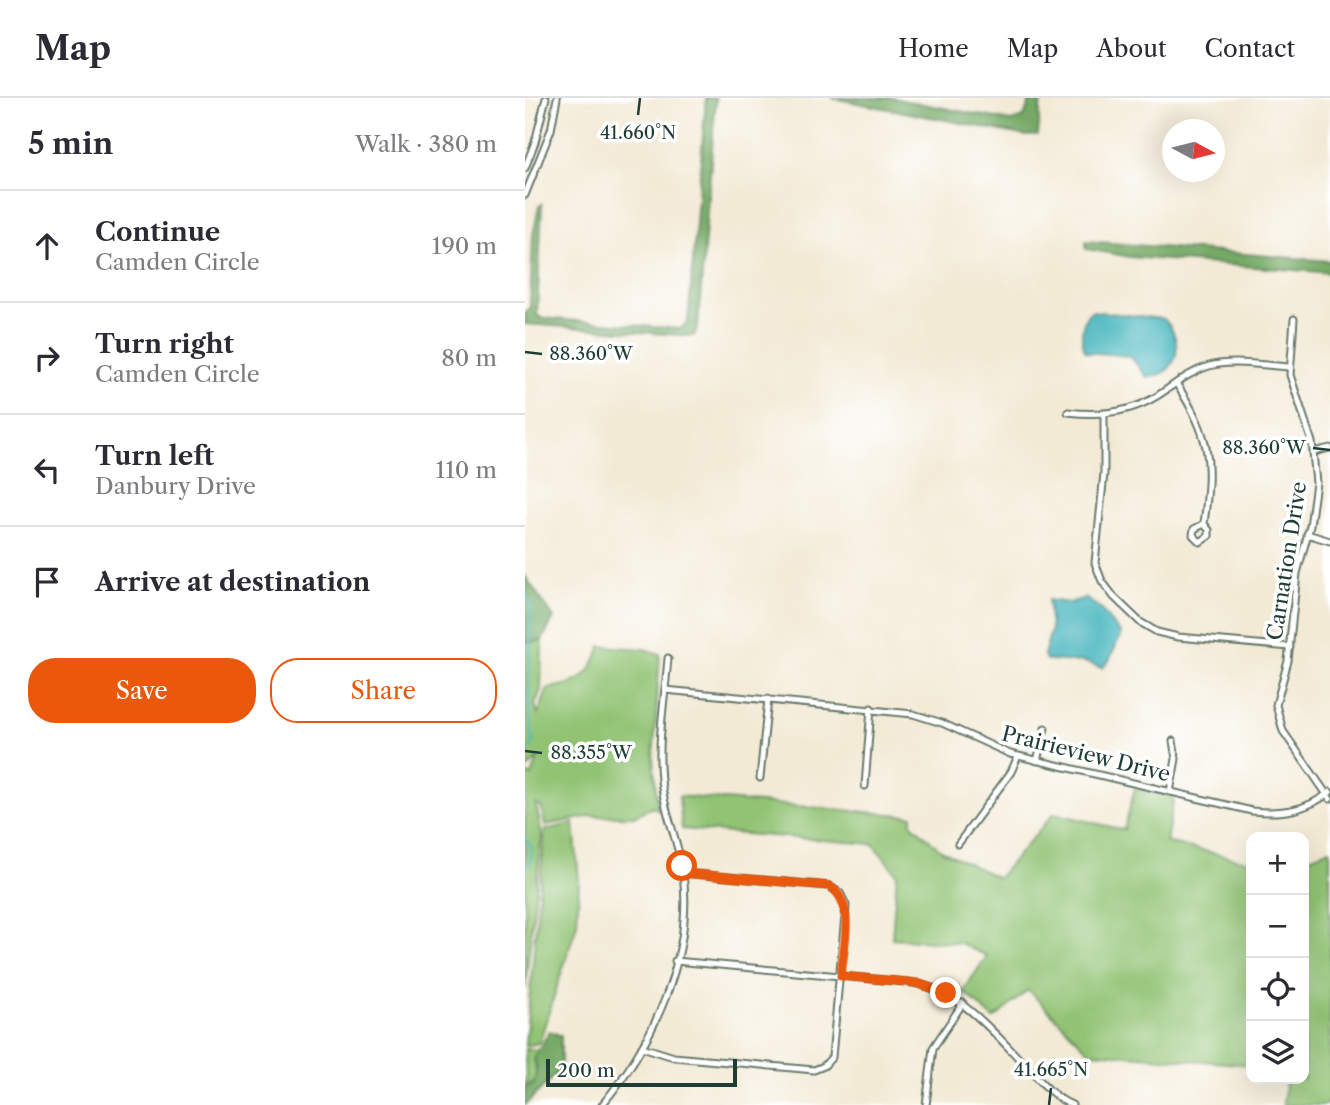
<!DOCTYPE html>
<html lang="en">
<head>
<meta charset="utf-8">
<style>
	:root { --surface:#fff; --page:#f2f2f3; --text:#2b2b33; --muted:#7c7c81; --line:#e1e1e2; --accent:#ea580c }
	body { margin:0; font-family:"Libre Caslon Text",serif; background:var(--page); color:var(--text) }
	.controls { position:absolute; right:21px; bottom:21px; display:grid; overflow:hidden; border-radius:14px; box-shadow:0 7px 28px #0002 }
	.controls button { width:63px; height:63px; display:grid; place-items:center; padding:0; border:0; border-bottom:2px solid var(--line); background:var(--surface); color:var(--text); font:35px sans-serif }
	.compass { position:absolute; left:637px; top:21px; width:63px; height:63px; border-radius:50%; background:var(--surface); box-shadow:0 7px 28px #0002; rotate:97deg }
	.scale { position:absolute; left:21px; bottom:18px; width:191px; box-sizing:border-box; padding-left:7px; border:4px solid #1f3d34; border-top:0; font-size:19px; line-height:24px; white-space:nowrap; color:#1f3d34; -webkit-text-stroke:5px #fff; paint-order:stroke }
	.stop { position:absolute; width:21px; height:21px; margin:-16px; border:5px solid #ea580c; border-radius:50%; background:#fff }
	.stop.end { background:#ea580c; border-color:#fff; box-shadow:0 2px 7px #0008 }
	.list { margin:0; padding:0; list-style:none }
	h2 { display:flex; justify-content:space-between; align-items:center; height:91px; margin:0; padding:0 28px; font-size:30px }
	h2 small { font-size:23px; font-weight:400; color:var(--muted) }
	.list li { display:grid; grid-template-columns:46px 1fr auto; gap:21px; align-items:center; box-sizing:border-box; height:112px; padding:0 28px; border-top:2px solid var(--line) }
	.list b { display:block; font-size:26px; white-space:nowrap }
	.list p { margin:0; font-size:23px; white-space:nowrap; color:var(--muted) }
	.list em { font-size:23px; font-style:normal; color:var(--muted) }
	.actions { display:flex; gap:14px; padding:21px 28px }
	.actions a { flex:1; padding:16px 0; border:2px solid var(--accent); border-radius:28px; text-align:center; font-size:24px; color:var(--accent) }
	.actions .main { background:var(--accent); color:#fff }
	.icon { flex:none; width:38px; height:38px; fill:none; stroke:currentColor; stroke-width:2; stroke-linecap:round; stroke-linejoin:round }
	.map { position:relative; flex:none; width:805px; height:1007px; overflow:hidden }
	header { display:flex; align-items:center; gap:42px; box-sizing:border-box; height:98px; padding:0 35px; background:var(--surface); border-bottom:2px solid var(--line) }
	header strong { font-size:33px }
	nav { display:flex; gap:38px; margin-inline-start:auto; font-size:24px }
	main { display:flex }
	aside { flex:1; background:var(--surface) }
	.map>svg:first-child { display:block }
</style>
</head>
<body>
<header>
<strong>Map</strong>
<nav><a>Home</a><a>Map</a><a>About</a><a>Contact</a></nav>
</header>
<main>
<aside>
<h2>5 min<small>Walk · 380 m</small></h2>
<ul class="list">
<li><svg class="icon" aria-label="ahead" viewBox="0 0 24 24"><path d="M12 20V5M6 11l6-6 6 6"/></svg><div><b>Continue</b><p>Camden Circle</p></div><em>190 m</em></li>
<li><svg class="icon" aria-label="right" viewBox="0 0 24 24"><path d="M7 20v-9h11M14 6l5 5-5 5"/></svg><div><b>Turn right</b><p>Camden Circle</p></div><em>80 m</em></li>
<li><svg class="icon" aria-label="left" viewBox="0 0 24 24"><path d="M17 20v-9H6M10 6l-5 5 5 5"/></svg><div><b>Turn left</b><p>Danbury Drive</p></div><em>110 m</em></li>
<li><svg class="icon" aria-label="arrive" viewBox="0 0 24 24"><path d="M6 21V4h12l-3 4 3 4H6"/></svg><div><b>Arrive at destination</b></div></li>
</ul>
<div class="actions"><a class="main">Save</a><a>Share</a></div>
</aside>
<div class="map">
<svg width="805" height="1007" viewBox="0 0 805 1007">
	<rect width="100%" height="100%" fill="#fff"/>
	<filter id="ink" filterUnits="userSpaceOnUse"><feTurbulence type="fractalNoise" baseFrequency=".0143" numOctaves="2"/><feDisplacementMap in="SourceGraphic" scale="14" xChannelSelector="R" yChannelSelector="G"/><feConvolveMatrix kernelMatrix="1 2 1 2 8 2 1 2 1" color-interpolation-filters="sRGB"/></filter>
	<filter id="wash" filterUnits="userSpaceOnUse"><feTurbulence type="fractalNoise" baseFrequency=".00686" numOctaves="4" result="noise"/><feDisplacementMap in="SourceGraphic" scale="28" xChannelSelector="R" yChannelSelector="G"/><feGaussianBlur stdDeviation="1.57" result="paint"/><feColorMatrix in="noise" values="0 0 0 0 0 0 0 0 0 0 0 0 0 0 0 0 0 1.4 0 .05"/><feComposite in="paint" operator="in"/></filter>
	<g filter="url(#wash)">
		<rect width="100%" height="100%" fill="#f3ead5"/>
		<g fill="#91c373" stroke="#588054" stroke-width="2">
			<path d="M 17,543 L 16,592 L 10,606 L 13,616 L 23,590 C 54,586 65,580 76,548 L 119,551 L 135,556 L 128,661 L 133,712 L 128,708 L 109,718 L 67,718 L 20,727 L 16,708 L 11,707 L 17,737 L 0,890 L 0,676 L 7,678 L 13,660 L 0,673 L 0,544 Z"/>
			<polygon points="610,690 649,699 641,744 726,764 726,967 565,954 503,892 469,921 438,893 462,858 435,845 367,840 372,776 348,746 157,731 154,698 387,718 387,726 416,752 473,780 529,715 599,732"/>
			<polygon points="49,725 54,783 52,826 14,945 0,948 20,732"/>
			<polygon points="805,751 805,1001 801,1007 758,1007 761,981 779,981 779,761"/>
			<polygon points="0,951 14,952 9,959 12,981 1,989"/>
		</g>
		<g fill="#74a965" stroke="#4a734c" stroke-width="2">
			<polygon points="181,0 191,0 173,228 169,238 0,226 0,215 5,210 8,137 14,108 17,106 12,217 17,220 155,231 163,224"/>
			<polygon points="307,0 367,0 486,23 499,19 506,0 516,0 513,37 502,38"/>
			<polygon points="561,143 805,163 805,175 605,159 561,151"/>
			<polygon points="0,478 29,520 17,542 0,544"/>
			<polygon points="25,933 36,938 36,971 0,1007 0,989 9,986 12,970 9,958"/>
		</g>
		<g fill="#46b6be" stroke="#327a79" stroke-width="2">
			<path d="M 566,213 L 639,221 C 660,243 655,277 622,279 L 605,258 L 561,254 C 555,243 555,223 566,213 Z"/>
			<polygon points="560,500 575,510 596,536 584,563 577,570 559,564 521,562 519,557 526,532 523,502 544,505"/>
		</g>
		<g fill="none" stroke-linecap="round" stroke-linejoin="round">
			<g stroke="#46b6be" stroke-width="2">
				<polyline points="0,493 6,508 4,609 8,645 0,658"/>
				<polyline points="0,681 0,701"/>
				<path d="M 0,740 C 8,749 8,755 4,766 L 0,767"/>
			</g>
		</g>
	</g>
	<g filter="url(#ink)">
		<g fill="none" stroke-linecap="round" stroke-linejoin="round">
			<g stroke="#697a6c" stroke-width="9">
				<g id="minor">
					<polyline points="0,70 10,44 21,0"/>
					<polyline points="0,97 26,32 32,0"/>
					<polyline points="769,221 765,277 787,344 791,385 785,428 772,475 763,563 751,607 758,633 805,701"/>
					<path d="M 651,285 C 687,341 687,362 679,426 L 684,432 L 684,438 L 675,444 L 668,437 L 669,431 L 679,426"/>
					<path d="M 543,314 C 574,318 605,315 632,298 C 649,287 664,274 684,268 C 709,261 739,268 765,269"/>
					<polyline points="579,316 579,375 570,465 577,483 589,499 615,524 632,534 653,539 765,549"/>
					<polyline points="789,354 805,350"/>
					<polyline points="782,436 805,443"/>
					<path d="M 140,592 L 388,616 L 417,625 L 485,656 L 727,713 C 757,716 781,713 805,694"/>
					<polyline points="512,663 520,630"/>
					<polyline points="235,680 243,601"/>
					<polyline points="340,688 346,610"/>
					<polyline points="645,694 651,661 648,643"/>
					<polyline points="433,746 486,674 493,658"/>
					<path d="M 150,863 L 382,884 C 437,891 469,936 506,973 C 518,986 530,1000 547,1007"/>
					<polyline points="117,949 149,959 289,972 299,968 307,959 321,807 315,795 304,788 158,775"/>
					<path d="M 77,1007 C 128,945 169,858 158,776 C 154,744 139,715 136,682 C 132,642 140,600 143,560"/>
					<polyline points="401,1007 408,950 438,905"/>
				</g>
			</g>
			<use href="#minor" stroke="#fff" stroke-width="5"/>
		</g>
	</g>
	<g fill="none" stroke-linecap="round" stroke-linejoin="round" filter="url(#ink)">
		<path stroke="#ea580c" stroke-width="9" d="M 157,768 L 158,775 L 304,788 C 332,805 318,849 316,878 L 392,885 L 421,895"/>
	</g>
	<path fill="none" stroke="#1f3d34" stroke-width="2.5" d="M 113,17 L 115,0M 0,254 L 17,256M 788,350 L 805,352M 0,653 L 17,655M 524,1007 L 526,990"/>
	<g text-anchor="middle" stroke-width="7" stroke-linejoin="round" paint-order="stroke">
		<g font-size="21" fill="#1f3d34" stroke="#fff">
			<text transform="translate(762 463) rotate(-81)" y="7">Carnation Drive</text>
			<text transform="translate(561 656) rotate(14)" y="7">Prairieview Drive</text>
		</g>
	</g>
	<g font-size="18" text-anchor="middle" fill="#1f3d34" stroke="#fff" stroke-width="7" stroke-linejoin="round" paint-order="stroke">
		<text x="113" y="41">41.660°N</text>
		<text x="66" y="262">88.360°W</text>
		<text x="739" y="356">88.360°W</text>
		<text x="66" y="661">88.355°W</text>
		<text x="526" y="978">41.665°N</text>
	</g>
</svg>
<div class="controls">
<button>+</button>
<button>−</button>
<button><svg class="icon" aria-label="locate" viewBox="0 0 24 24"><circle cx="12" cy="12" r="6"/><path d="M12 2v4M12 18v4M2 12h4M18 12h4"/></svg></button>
<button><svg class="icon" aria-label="layers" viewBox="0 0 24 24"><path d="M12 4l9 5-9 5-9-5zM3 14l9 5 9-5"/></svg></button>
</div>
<svg class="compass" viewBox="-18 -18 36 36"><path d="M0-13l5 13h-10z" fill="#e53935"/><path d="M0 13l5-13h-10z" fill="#7c7c81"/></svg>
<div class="scale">200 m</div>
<div class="stop" style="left:157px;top:768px"></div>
<div class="stop end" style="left:421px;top:895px"></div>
</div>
</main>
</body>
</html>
